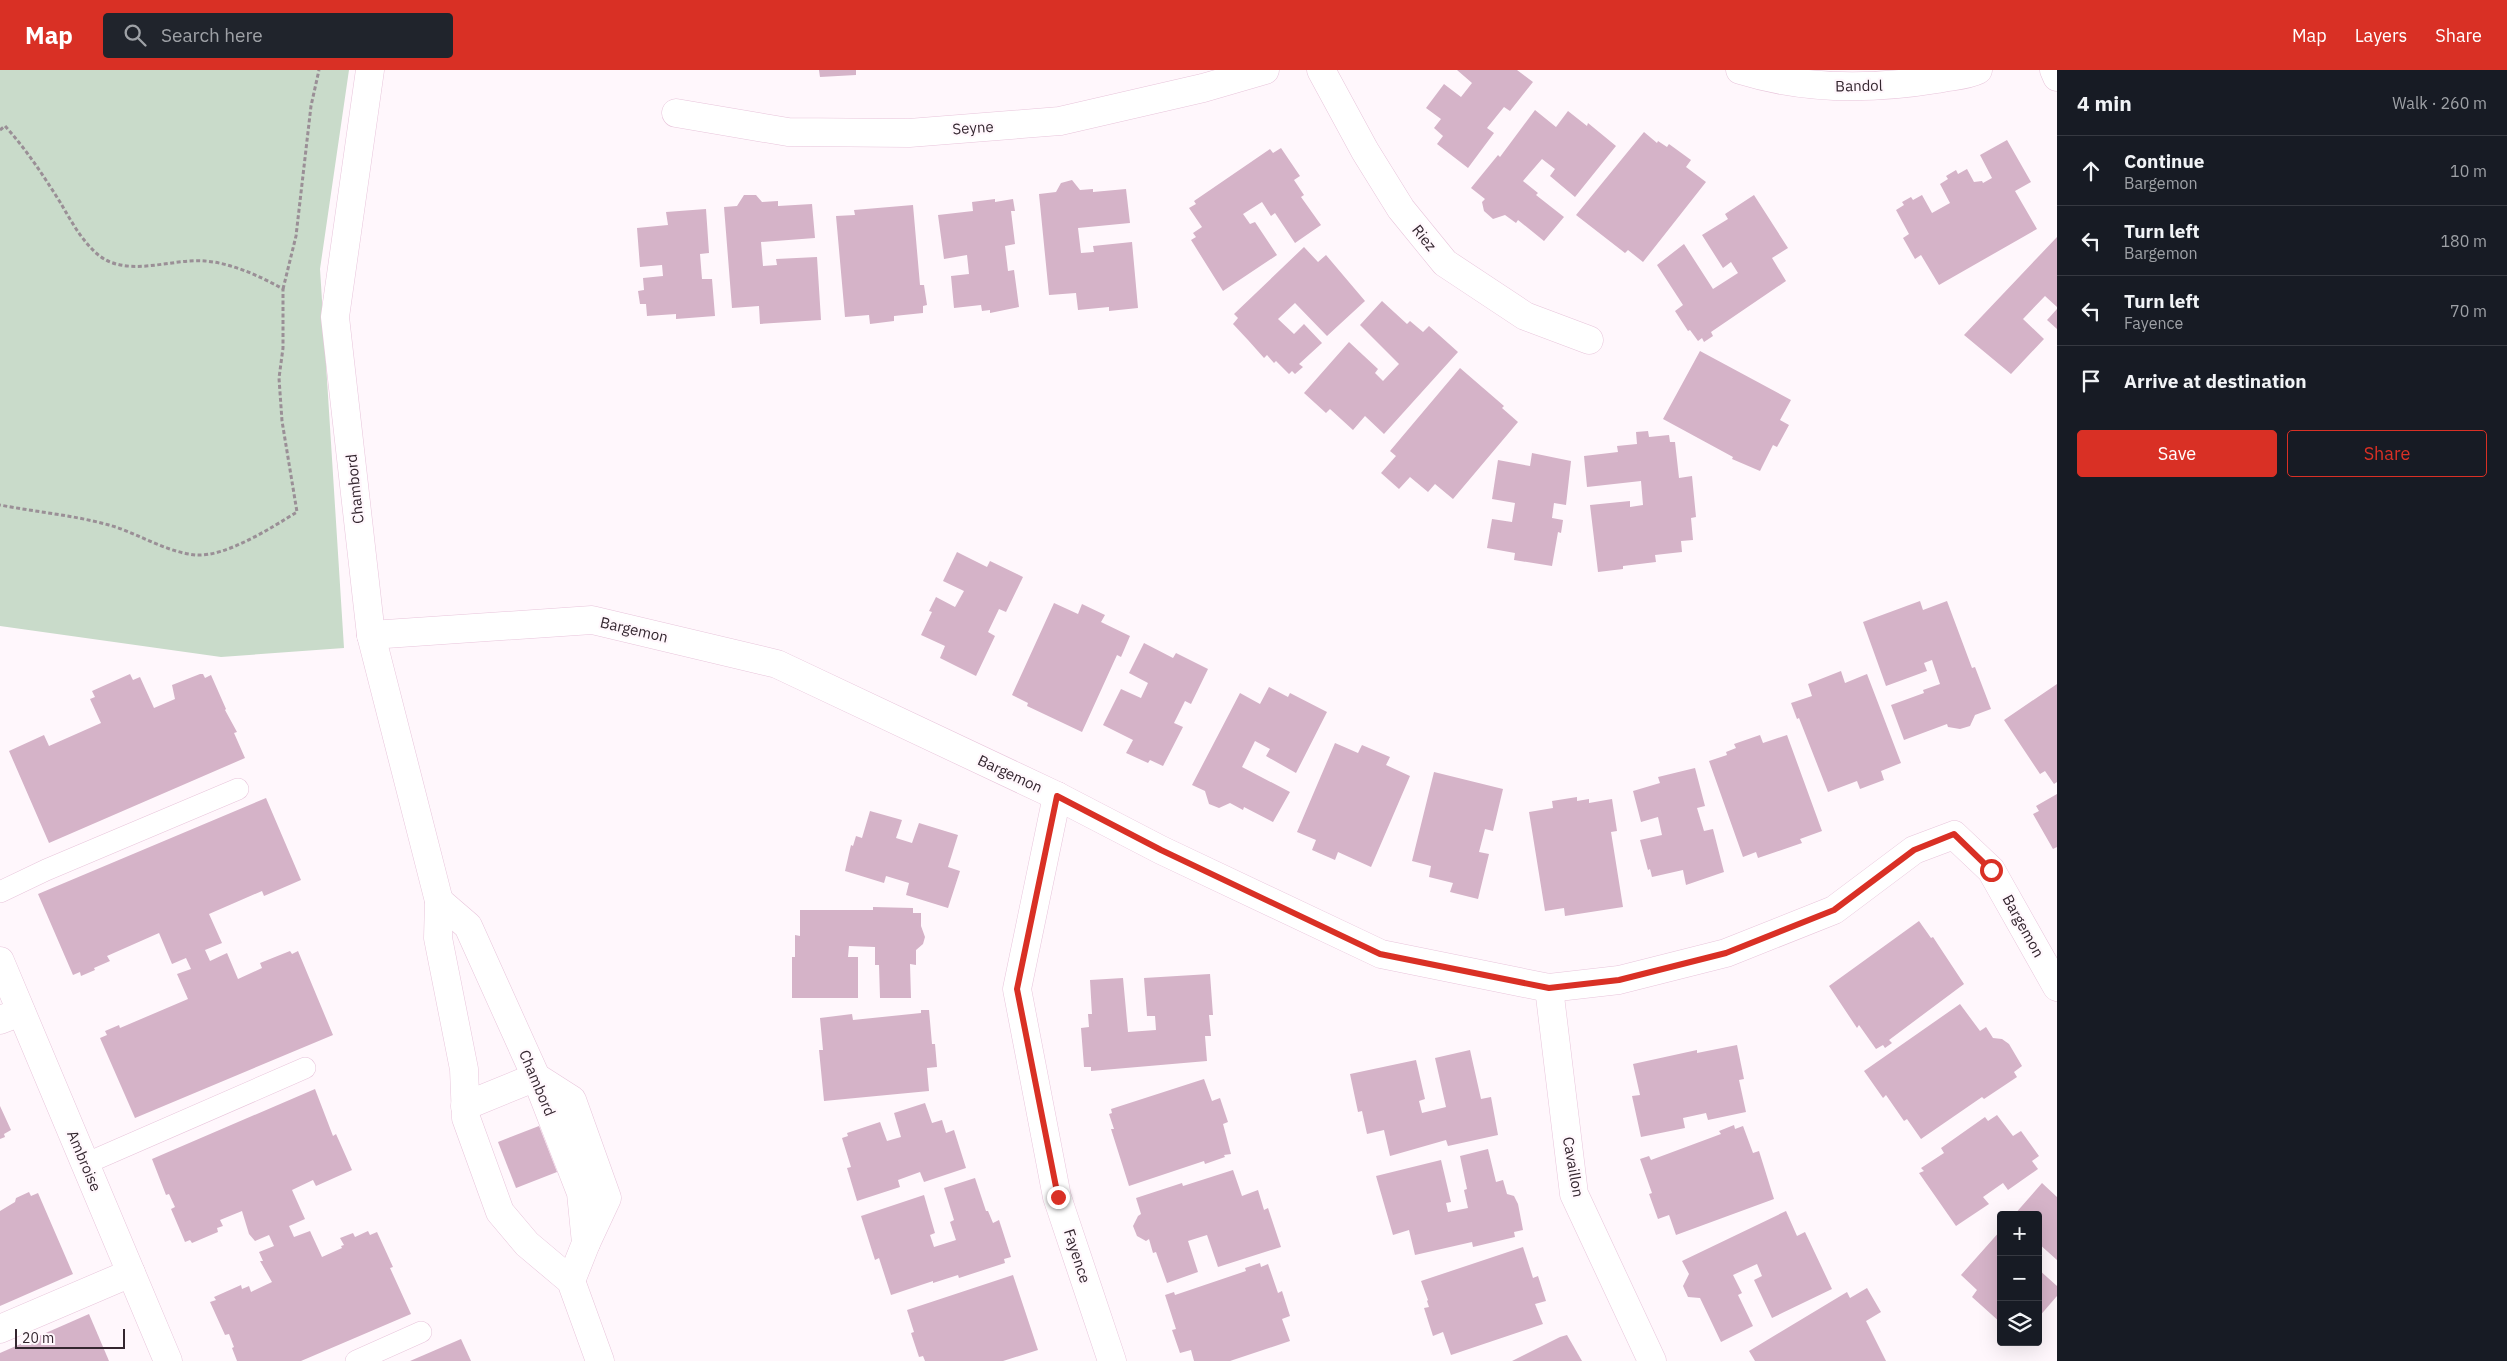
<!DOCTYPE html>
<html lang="en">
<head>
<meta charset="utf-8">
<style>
	:root { --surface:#171b24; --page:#20242c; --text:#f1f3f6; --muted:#9ea1a6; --line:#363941; --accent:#d93025 }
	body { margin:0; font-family:"IBM Plex Sans",sans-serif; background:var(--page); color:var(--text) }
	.controls { position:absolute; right:15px; bottom:15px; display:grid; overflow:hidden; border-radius:5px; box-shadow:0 5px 20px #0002 }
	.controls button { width:45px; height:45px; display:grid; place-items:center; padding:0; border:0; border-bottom:1px solid var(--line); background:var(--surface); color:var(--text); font:25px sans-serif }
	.scale { position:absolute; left:15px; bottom:12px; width:110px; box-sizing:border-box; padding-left:5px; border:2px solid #34262f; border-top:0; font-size:14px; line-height:18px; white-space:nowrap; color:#34262f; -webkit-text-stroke:4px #fff7fc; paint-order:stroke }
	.stop { position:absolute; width:15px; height:15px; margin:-11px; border:4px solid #d93025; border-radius:50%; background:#fff }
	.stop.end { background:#d93025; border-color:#fff; box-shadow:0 1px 5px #0008 }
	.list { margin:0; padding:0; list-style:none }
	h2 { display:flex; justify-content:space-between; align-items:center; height:65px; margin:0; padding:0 20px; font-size:21px }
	h2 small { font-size:16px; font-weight:400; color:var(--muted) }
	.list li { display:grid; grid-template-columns:32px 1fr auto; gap:15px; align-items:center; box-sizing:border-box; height:70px; padding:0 20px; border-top:1px solid var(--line) }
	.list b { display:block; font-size:19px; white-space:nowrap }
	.list p { margin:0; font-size:16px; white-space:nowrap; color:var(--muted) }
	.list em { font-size:16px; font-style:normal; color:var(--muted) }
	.actions { display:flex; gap:10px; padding:15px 20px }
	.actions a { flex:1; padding:11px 0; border:1px solid var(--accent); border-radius:5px; text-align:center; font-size:18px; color:var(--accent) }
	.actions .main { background:var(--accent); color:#fff }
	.icon { flex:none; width:28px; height:28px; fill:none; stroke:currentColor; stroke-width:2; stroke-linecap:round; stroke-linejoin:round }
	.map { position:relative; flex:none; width:2057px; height:1291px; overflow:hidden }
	header { display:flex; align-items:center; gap:30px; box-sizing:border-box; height:70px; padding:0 25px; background:var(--accent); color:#fff }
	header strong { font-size:24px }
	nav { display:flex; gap:28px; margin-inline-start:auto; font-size:18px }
	.search { width:350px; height:45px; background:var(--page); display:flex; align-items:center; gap:12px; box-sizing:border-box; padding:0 18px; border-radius:5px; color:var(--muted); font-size:19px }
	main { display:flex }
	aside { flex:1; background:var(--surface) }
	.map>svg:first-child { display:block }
</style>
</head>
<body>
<header>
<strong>Map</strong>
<div class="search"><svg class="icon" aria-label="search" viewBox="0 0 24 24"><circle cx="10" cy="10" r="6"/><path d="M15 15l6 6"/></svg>Search here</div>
<nav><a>Map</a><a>Layers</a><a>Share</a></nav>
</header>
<main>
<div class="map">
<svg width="2057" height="1291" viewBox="0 0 2057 1291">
	<rect width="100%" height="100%" fill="#fff7fc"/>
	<polygon fill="#c9dbca" points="0,0 349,0 320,199 344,578 221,587 0,556"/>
	<g fill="#d5b3c8">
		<polygon points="819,0 856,0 856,5 820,7"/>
		<polygon points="1457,0 1517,0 1533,12 1510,41 1504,37 1487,58 1494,63 1468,98 1437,74 1443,66 1434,58 1441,49 1426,38 1444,14 1461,27 1472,13"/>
		<polygon points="1535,40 1556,57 1568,41 1587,56 1588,53 1616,76 1575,127 1550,106 1555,99 1542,89 1523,111 1538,123 1536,125 1564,147 1544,171 1518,150 1516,153 1505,145 1493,149 1484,141 1482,132 1485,129 1471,118 1498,85 1500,87"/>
		<polygon points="1644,62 1657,73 1658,71 1667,77 1669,74 1691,90 1686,97 1706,112 1643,192 1628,180 1625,183 1576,145"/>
		<polygon points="2007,70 2031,112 2015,121 2037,159 1939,215 1921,185 1915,189 1903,168 1909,164 1896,140 1904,135 1902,132 1911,127 1913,130 1922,125 1932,143 1950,133 1940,114 1948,109 1946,106 1956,100 1958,104 1967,99 1974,112 1982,111 1983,113 1992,108 1980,85"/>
		<polygon points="1281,78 1300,106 1294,110 1304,125 1301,127 1321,155 1295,173 1275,143 1271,146 1262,132 1243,144 1250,154 1255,152 1277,185 1223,221 1191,170 1196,167 1193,163 1202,157 1189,138 1196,134 1194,131 1270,79 1273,83"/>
		<polygon points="1072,110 1080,120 1093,119 1093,122 1126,119 1130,153 1078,158 1081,183 1094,182 1093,176 1132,172 1138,238 1109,241 1109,237 1078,240 1076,223 1049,225 1039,124 1056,122 1061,113"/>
		<polygon points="744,125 756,125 762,132 778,131 778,136 812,134 815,168 761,172 763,196 777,195 776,189 817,187 821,250 760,254 759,236 732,238 724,137 737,136"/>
		<polygon points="1754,125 1788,178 1772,188 1786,211 1711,262 1713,266 1704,272 1702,268 1698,271 1690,260 1688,261 1675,241 1683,235 1657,195 1684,174 1713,219 1738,203 1731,192 1723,198 1702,165 1728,149 1725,144"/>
		<polygon points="995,129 995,132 1013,129 1015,141 1011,141 1015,174 1005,176 1008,201 1014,200 1019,237 990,243 990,240 982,241 981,235 954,238 951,206 969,204 967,185 944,189 938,145 973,141 972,132"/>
		<polygon points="913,135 920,215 924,215 927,235 923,236 923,243 894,246 894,251 870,254 869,245 845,247 836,146 855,145 854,140"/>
		<polygon points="706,139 709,183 700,184 702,209 712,209 715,246 676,249 676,244 647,246 646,234 640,234 638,221 644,220 643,208 663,206 662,195 640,197 637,158 668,155 666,142"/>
		<polygon points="2057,167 2057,237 2045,226 2023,249 2044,269 2011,304 1964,265"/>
		<polygon points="1304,177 1318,192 1326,185 1365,231 1327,266 1295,233 1278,249 1294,264 1304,254 1322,273 1299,294 1303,297 1295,304 1292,301 1289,304 1276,291 1274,293 1267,285 1264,288 1248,270 1233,254 1238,248 1234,244"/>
		<polygon points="1382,231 1407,254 1410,251 1423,262 1429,256 1458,282 1384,364 1365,346 1353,360 1330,339 1326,343 1304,323 1349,272 1378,299 1375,303 1383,311 1399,294 1360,255"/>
		<polygon points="2057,239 2057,259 2047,250"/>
		<polygon points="1700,281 1791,330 1780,350 1789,355 1777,377 1773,375 1760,401 1732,389 1733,387 1663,349"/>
		<polygon points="1460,298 1504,336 1502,338 1518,352 1453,429 1435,414 1428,422 1410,407 1399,419 1381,403 1396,386 1390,381"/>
		<polygon points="1648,361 1649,367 1669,365 1670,372 1675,372 1679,408 1692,406 1696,447 1691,448 1693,470 1681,471 1682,482 1655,485 1656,492 1623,496 1623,499 1598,502 1590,435 1630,431 1630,437 1643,435 1641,411 1587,417 1584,386 1618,382 1617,376 1637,374 1636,362"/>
		<polygon points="1532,383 1571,391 1566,435 1554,433 1552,448 1563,450 1561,463 1558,462 1552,496 1514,490 1515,483 1487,478 1492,449 1512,452 1515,433 1492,429 1498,390 1530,396"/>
		<polygon points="957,482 987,497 990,491 1023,507 1006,542 999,539 988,562 995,566 976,606 940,588 945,576 921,565 932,542 929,541 936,527 955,537 964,521 943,511"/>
		<polygon points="1920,531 1923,540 1947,531 1972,598 1975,597 1991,639 1975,645 1970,656 1960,659 1948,657 1947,654 1904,670 1891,635 1924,623 1923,620 1940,614 1932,590 1924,593 1927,601 1886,616 1863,552"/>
		<polygon points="1054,533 1078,544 1082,534 1105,545 1101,552 1130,566 1121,587 1117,585 1082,662 1027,636 1028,633 1012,625"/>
		<polygon points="1144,573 1173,588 1176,583 1208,599 1191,634 1185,631 1174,653 1183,657 1163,696 1150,690 1148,693 1126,683 1133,670 1103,655 1121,619 1141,628 1148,613 1129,603"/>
		<polygon points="1841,601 1845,613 1867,604 1901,693 1881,701 1884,710 1860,719 1857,711 1828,722 1799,648 1797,649 1791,633 1812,626 1808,614"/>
		<polygon points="130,604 133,610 140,607 154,638 175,629 172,615 200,604 203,604 205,608 211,605 226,639 225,640 237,662 234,663 245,688 49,773 9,681 44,665 49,676 101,653 90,629 95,627 92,621"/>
		<polygon points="2057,614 2057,712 2054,714 2045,701 2040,704 2004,650"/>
		<polygon points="1269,617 1288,627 1290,623 1327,642 1296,703 1266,686 1270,679 1255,671 1242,697 1290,722 1273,752 1244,737 1243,740 1230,733 1219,738 1209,734 1205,721 1192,715 1240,623 1260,634"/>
		<polygon points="1760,665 1763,673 1787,665 1822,761 1800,769 1802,773 1758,788 1756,782 1743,787 1709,691 1727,685 1726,682 1736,678 1734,674"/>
		<polygon points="1335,673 1358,683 1362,675 1390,687 1386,695 1410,706 1371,797 1338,782 1335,790 1312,780 1316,770 1297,762"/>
		<polygon points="1695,698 1705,736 1697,738 1704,761 1713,759 1724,802 1686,815 1683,800 1652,807 1650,799 1648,800 1640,770 1662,765 1658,747 1641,752 1633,721 1660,713 1658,707"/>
		<polygon points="1434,702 1503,719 1493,761 1485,759 1479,782 1489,784 1478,829 1450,822 1453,813 1429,807 1431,796 1412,791"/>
		<polygon points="2057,724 2057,777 2053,779 2033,744 2039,741 2036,736"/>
		<polygon points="1577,727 1577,731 1589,729 1589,733 1612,729 1617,761 1611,762 1623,837 1565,846 1564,838 1545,841 1529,742 1553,738 1552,731"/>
		<polygon points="266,728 301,810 264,826 262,821 209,844 222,873 205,880 210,891 227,883 238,909 262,898 260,893 290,881 292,884 298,881 333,965 135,1048 100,968 107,965 105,961 119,955 120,958 188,929 177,904 191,899 186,888 172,894 159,863 107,886 110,891 94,898 95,900 81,906 80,902 73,905 38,824"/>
		<polygon points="870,741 902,750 896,768 912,773 919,753 958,765 948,797 960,801 948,838 906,825 909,813 886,806 884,813 845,801 851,775 853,776 856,766 862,768"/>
		<polygon points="873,837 913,838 913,843 921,843 921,856 925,867 923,874 916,880 916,895 910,894 911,928 880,928 879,895 875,895 875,877 849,876 848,887 858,887 858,928 792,928 792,887 795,887 795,865 800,866 800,840 873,840"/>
		<polygon points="1919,851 1931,868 1933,867 1964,914 1889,970 1892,973 1885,978 1883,975 1876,979 1859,955 1857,958 1829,916"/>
		<polygon points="1210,904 1213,945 1209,945 1211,966 1205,966 1207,991 1091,1001 1091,997 1084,997 1081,958 1089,957 1088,944 1092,944 1090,910 1123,908 1128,962 1156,960 1155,946 1147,946 1144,908"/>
		<polygon points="1960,934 1980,961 1986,957 1993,968 2002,969 2009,974 2022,996 2014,1002 2017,1007 1984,1029 1982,1027 1921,1069 1907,1049 1904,1051 1886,1025 1883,1028 1864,1001"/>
		<polygon points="921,940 929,940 932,974 935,974 937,997 927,998 929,1021 824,1031 819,980 823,980 820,948 852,944 853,950 921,943"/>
		<polygon points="1737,975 1744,1009 1739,1010 1746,1042 1708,1050 1706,1043 1683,1048 1685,1058 1641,1067 1632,1026 1640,1025 1633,994 1697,980 1697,983"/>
		<polygon points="1470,980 1481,1029 1491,1027 1498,1065 1448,1076 1446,1070 1390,1086 1384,1060 1367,1064 1362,1041 1358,1042 1350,1004 1416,990 1425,1029 1419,1031 1422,1043 1446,1037 1435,988"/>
		<polygon points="1204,1009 1212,1031 1220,1028 1228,1052 1223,1054 1231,1084 1224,1085 1225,1087 1205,1094 1204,1091 1129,1116 1111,1059 1114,1059 1109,1044 1112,1043 1111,1039"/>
		<polygon points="315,1019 333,1066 336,1064 352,1100 316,1116 313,1110 292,1120 305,1149 289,1156 294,1167 310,1161 322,1187 342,1178 341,1176 344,1175 340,1168 353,1163 355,1167 368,1161 370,1165 377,1162 393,1197 390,1198 411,1244 301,1291 237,1291 232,1278 234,1277 229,1264 225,1265 210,1232 216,1230 214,1227 241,1215 242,1219 249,1216 251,1222 272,1212 260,1191 263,1191 259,1182 274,1176 269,1165 255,1171 249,1164 242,1141 220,1150 223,1156 217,1158 218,1162 192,1173 190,1170 185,1172 171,1139 175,1137 169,1124 166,1125 152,1089"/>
		<polygon points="925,1033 932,1053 942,1050 946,1063 954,1060 966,1098 924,1112 920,1102 898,1110 900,1117 857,1131 847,1098 851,1097 842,1068 848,1066 847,1063 880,1052 887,1071 901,1067 894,1043"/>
		<polygon points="0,1036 11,1060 4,1064 5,1067 0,1069"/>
		<polygon points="1997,1045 2013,1066 2021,1061 2039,1086 2032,1091 2038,1099 2008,1120 2003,1113 1983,1127 1989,1134 1956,1156 1919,1103 1924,1101 1921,1098 1944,1083 1941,1078 1985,1047 1988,1051"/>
		<polygon points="1734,1055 1735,1059 1743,1056 1753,1083 1759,1081 1774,1129 1676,1165 1669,1145 1658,1149 1649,1124 1652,1123 1640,1089 1649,1086 1651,1090 1721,1064 1719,1061"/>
		<polygon points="539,1056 557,1102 516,1118 498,1072"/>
		<polygon points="1488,1079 1496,1112 1503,1110 1507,1124 1514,1126 1518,1134 1523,1160 1514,1162 1515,1167 1473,1177 1472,1172 1415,1185 1409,1160 1393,1165 1376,1106 1441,1090 1451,1132 1446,1133 1448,1142 1468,1138 1464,1120 1467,1119 1460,1086"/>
		<polygon points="1233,1100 1242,1126 1258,1120 1264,1140 1268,1138 1281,1177 1218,1197 1207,1165 1188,1171 1198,1202 1167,1213 1156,1182 1153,1183 1149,1169 1146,1171 1137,1166 1133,1156 1138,1146 1141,1144 1136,1128 1182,1113 1183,1116"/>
		<polygon points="975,1108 986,1141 988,1141 993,1153 999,1150 1011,1187 1004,1189 1005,1193 959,1208 958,1205 933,1213 933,1211 891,1225 879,1188 875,1190 861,1146 924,1125 935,1163 930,1165 934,1177 956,1170 950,1152 954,1150 944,1118"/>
		<polygon points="2042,1113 2057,1127 2057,1190 2038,1173 2038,1145 2014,1145"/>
		<polygon points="29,1122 31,1126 38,1123 73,1204 0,1236 0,1141 15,1132 16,1128"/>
		<polygon points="1786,1141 1797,1166 1805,1162 1832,1219 1772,1248 1754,1210 1762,1206 1757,1194 1733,1205 1742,1223 1738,1225 1753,1256 1721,1272 1700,1228 1688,1227 1683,1216 1689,1204 1682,1191"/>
		<polygon points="2001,1160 2001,1253 1972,1227 1977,1220 1961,1205"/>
		<polygon points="1523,1177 1533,1208 1538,1206 1546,1231 1535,1234 1543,1254 1451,1285 1443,1262 1433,1266 1424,1238 1429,1237 1427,1231 1428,1230 1421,1211"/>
		<polygon points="1260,1193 1261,1197 1268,1194 1278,1223 1282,1221 1290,1246 1282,1249 1290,1271 1230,1291 1194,1291 1191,1280 1180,1283 1172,1260 1176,1259 1165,1225 1174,1222 1175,1225 1246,1201 1245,1198"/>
		<polygon points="2038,1199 2057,1216 2057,1226 2038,1248"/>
		<polygon points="1013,1205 1038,1280 1003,1291 925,1291 923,1286 919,1287 911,1263 914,1262 907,1240"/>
		<polygon points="1867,1218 1881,1242 1866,1251 1886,1291 1755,1291 1749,1281 1847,1222 1850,1228"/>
		<polygon points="89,1244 109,1291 0,1291 0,1283"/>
		<polygon points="1567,1265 1582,1291 1512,1291 1560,1267"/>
		<polygon points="461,1269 471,1291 410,1291"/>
	</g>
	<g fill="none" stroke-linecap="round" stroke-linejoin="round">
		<g stroke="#e8c5db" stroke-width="22">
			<g id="service">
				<polyline points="0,822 46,800 238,719"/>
				<polyline points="85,1094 305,998"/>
				<polyline points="356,1291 421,1262"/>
			</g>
		</g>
		<g stroke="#e8c5db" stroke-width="29">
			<g id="minor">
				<polyline points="1321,0 1365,81 1401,139 1445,193 1525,246 1589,270"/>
				<path d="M 1740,0 C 1804,20 1871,20 1937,9 C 1950,6 1966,6 1978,0"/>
				<polyline points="2054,0 2057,7"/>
				<polyline points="676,43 788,62 909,63 1060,51 1203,18 1265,0"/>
				<polyline points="371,565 592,550 777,594 1057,726 1161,780 1381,884 1549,918 1619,910 1726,883 1834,840 1914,780 1954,765 1991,800 2057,917"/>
				<polyline points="1057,726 1017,919 1057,1127 1112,1291"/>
				<polyline points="0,891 168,1291"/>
				<polyline points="1549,918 1574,1124 1652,1291"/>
				<polyline points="0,950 21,942"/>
				<polyline points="0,1259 131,1203"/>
			</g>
		</g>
		<g stroke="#e8c5db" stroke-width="29">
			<g id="tertiary">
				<polyline points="370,0 335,247 371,565 439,831 438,868 464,999 466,1048 500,1142 527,1174 571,1211 600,1291"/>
				<polyline points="439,831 468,856 536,1007 581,1123 586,1173 571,1211"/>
				<polyline points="465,1036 536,1007 572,1030 607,1128 586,1173"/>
			</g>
		</g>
		<g stroke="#9a8f96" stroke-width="3" stroke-dasharray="4 2.5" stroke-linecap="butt">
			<path d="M 0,60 L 5,56 C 26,79 43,105 60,132 C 70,149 80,168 95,182 C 124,210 170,188 205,191 C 231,193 260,206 283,219 L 283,278 L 279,308 L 282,351 L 297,442 C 271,458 226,487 196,485 C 165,482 138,463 109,455 C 73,445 36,442 0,435"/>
			<polyline points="283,219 296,166 311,36 319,0"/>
		</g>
		<use href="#service" stroke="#fff" stroke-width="21"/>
		<use href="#minor" stroke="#fff" stroke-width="28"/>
		<use href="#tertiary" stroke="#fff" stroke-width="28"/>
	</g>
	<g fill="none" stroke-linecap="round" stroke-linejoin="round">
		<polyline stroke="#d93025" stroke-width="6" points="1058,1127 1017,919 1057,726 1161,780 1380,884 1549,918 1619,910 1726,883 1834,840 1914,780 1954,764 1991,800"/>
	</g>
	<g text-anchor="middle" stroke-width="4.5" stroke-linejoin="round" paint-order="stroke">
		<g font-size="15" fill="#34262f" stroke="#fff7fc">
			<text transform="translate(1859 16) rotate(-1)" y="5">Bandol</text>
			<text transform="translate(973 58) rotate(-4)" y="5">Seyne</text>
			<text transform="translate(1424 168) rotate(51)" y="5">Riez</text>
			<text transform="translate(355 419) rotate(-96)" y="5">Chambord</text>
			<text transform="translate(634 560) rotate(13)" y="5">Bargemon</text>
			<text transform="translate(1010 704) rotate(25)" y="5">Bargemon</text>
			<text transform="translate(2023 856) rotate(61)" y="5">Bargemon</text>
			<text transform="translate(537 1013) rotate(67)" y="5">Chambord</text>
			<text transform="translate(84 1091) rotate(67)" y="5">Ambroise</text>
			<text transform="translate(1573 1097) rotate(80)" y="5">Cavaillon</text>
			<text transform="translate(1077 1186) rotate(72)" y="5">Fayence</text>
		</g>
	</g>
</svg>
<div class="controls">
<button>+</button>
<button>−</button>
<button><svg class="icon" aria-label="layers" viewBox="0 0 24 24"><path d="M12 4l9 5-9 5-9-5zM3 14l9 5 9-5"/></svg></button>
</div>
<div class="scale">20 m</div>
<div class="stop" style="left:1991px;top:800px"></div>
<div class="stop end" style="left:1058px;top:1127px"></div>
</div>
<aside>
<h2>4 min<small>Walk · 260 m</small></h2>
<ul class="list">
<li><svg class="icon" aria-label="ahead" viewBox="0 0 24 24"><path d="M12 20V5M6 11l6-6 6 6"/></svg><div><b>Continue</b><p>Bargemon</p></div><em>10 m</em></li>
<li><svg class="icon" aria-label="left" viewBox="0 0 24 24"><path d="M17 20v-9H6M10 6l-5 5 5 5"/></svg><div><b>Turn left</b><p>Bargemon</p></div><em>180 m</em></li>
<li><svg class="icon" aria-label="left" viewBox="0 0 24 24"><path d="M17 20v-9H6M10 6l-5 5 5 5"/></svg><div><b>Turn left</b><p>Fayence</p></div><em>70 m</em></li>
<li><svg class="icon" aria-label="arrive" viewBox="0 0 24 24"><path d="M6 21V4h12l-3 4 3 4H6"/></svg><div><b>Arrive at destination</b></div></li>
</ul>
<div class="actions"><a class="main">Save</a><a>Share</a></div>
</aside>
</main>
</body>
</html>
